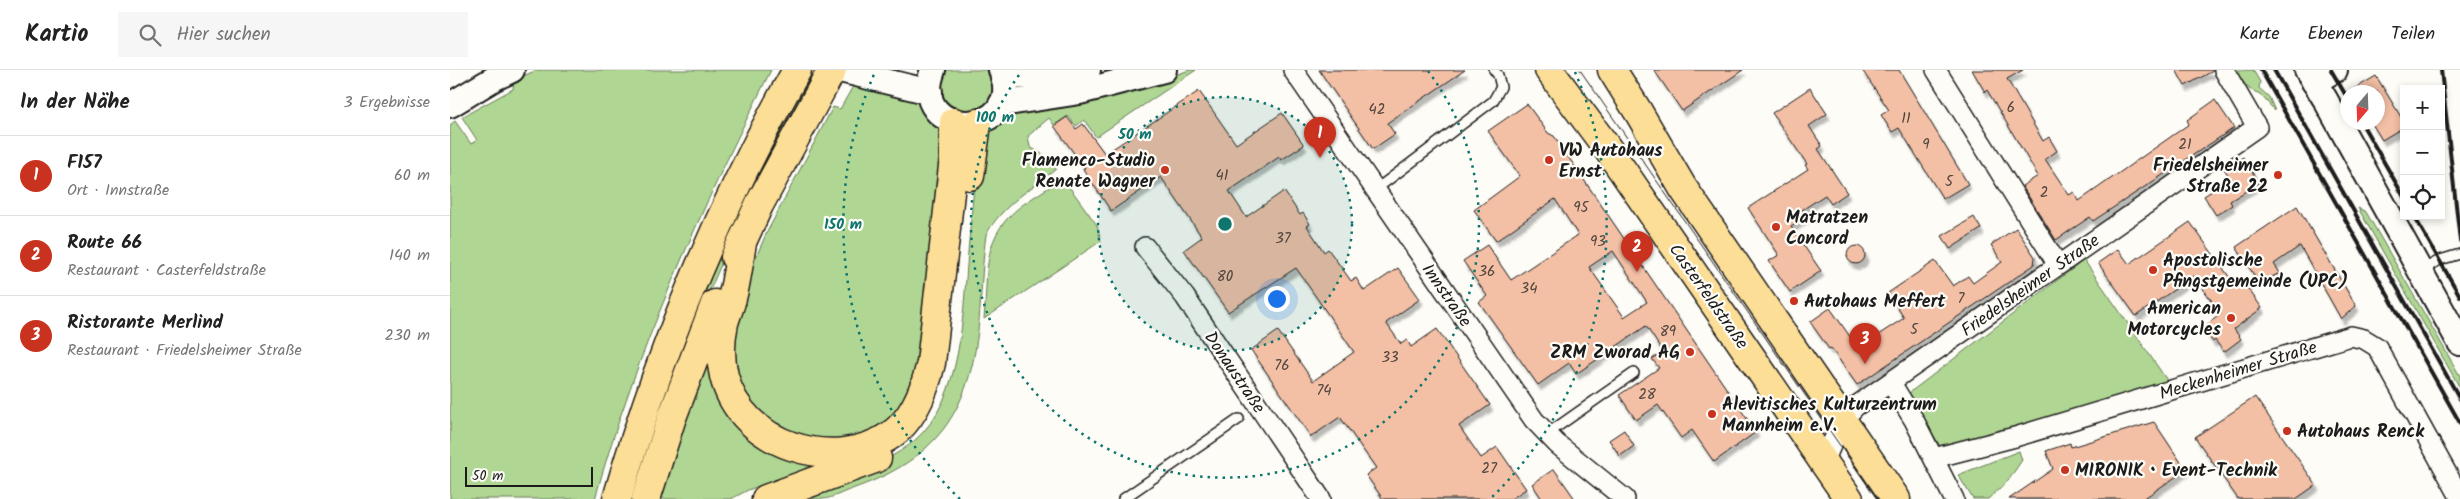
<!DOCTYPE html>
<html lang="de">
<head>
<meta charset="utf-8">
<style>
	:root { --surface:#fff; --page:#f6f6f6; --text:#222; --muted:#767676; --line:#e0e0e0; --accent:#c8321e }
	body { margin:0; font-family:Kalam,sans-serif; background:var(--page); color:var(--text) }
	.controls { position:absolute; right:15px; top:15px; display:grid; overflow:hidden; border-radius:0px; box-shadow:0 2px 8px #0003 }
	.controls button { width:45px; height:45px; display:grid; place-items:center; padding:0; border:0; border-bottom:1px solid var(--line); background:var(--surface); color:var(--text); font:25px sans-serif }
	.compass { position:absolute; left:1890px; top:15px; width:45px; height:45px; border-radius:50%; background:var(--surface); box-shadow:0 2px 8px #0003; rotate:199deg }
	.scale { position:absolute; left:15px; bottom:12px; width:128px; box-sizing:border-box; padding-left:5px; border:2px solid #1c1c1c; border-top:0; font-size:14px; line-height:18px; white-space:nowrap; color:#1c1c1c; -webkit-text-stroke:4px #fdfcf7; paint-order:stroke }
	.you { position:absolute; left:826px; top:228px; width:18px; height:18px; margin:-12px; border:4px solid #fff; border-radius:50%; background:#1a73e8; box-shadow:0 0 0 8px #1a73e833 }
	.badge { display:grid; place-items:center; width:32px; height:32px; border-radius:50%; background:var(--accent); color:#fff; font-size:16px; font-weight:700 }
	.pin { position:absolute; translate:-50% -41px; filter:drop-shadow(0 1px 2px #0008) }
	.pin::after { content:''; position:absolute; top:26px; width:18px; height:15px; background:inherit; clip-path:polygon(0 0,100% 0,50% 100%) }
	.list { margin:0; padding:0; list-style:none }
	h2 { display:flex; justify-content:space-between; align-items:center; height:65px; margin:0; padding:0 20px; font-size:21px }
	h2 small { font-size:16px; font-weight:400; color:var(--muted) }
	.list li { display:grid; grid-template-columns:32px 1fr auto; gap:15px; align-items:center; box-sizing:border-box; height:80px; padding:0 20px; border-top:1px solid var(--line) }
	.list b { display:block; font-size:19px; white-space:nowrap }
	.list p { margin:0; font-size:16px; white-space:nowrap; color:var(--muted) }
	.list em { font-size:16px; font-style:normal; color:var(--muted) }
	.icon { flex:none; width:28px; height:28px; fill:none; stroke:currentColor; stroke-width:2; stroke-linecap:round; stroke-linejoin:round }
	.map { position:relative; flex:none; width:2010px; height:429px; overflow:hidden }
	header { display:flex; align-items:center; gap:30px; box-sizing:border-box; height:70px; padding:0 25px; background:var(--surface); border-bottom:1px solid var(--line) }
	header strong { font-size:24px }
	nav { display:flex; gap:28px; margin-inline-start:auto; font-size:18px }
	.search { width:350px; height:45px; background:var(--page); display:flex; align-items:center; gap:12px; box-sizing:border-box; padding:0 18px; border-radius:0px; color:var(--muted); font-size:19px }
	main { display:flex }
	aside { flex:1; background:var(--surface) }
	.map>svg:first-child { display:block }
</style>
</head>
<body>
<header>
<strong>Kartio</strong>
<div class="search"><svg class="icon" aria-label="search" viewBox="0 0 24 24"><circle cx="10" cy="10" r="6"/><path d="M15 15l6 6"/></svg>Hier suchen</div>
<nav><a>Karte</a><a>Ebenen</a><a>Teilen</a></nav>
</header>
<main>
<aside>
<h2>In der Nähe<small>3 Ergebnisse</small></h2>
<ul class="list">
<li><span class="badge">1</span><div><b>F157</b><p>Ort · Innstraße</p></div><em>60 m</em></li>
<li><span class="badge">2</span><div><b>Route 66</b><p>Restaurant · Casterfeldstraße</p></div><em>140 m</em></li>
<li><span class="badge">3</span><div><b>Ristorante Merlind</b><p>Restaurant · Friedelsheimer Straße</p></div><em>230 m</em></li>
</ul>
</aside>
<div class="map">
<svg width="2010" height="429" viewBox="0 0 2010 429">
	<defs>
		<filter id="shadow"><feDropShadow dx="3" dy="5.5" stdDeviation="1" flood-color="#0004"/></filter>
	</defs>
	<rect width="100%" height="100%" fill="#fdfcf7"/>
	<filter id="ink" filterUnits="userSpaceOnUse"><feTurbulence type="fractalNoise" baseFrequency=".02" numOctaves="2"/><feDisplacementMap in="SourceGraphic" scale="10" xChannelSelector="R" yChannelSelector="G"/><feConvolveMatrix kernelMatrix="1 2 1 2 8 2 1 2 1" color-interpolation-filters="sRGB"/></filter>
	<g filter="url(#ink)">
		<g fill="#afd692" stroke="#667957">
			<path d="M 87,0 L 321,0 C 252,138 186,280 145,429 L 0,429 L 0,55 L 5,51 L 21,74 L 27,70 L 12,47 L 63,19 L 64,10 Z"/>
			<path d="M 497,0 L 537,0 C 542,8 545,16 541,26 C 529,60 473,37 497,0 Z"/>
			<path d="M 739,0 L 746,0 L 646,67 L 634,50 L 626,56 L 618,46 L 604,55 L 599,48 L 578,66 L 580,77 L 602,90 L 606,99 C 581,119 551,136 536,165 C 529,215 533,269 516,316 C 497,372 456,400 402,419 C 393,422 383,428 373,429 C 360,429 345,429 332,429 C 372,414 431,399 464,371 C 513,330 513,241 518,182 C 521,148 524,114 528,80 L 533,62 L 564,38 L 689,19 Z"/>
			<polygon points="1784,0 1803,0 1810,12 1809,18 1819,27 1825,41 1810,24 1799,19"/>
			<polygon points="358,5 365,7 303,122 248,247 185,429 178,429 231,271 293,127"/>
			<polygon points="406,11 469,28 494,60 473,302 439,355 397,374 321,360 280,302 291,222 316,164 383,37 390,39"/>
			<path d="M 615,111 L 647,155 L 651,171 L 534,249 C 539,195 530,162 581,129 C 592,122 602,114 615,111 Z"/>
			<polygon points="1908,138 1916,142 2010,306 2010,318"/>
			<polygon points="1634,190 1719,313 1585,354 1490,376 1459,323"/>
			<polygon points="260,276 267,311 377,391 298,420 281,429 206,429"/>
			<polygon points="1569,381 1572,390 1558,411 1538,429 1523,429 1508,405"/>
		</g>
		<g fill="#f3bfa5" stroke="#1c1c1c" fill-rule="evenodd" filter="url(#shadow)">
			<polygon points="869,0 1015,0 937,53 945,64 923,79"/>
			<polygon points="1204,0 1293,0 1232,41"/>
			<polygon points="1412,0 1449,0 1518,114 1493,129 1449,58 1442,62 1431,45 1439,40"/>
			<polygon points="1522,0 1573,0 1557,9 1593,71 1599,67 1607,81 1595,89 1619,125 1624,122 1629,131 1739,54 1737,50 1765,30 1784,58 1643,151 1640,147 1606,170 1572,116 1588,106 1537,20 1535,22"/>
			<polygon points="1726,0 1763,0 1763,1 1735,16"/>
			<polygon points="1926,6 1954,52 1954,57 1932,70 1921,52 1928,52 1928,22 1899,22"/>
			<polygon points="1360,18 1377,44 1359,56 1372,76 1368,79 1397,123 1381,134 1375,125 1352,140 1356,147 1341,157 1371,201 1340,222 1319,191 1329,185 1298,138 1358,99 1355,95 1357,94 1322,43"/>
			<polygon points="749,21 786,74 832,43 854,75 831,90 829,87 779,121 796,147 834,121 850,145 853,143 860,154 857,156 874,182 878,179 901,211 906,208 914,221 948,198 970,229 936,253 951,274 957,270 961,277 987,259 1040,335 1009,356 1031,388 1047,377 1076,419 1061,429 933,429 916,405 926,398 890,347 861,367 801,280 828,261 863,311 904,282 846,198 778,242 734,180 752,167 711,107 661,141 633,99 635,98 604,56 617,47 626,59 633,54 655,84"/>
			<path d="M 1077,34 L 1098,63 L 1104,66 L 1306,362 L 1264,392 L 1242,360 L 1231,368 L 1208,335 L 1186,350 L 1169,325 L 1209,298 L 1202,289 L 1213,282 L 1196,256 L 1126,304 L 1119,293 L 1088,315 L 1029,232 L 1037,226 L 1013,191 L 1037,175 L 1061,210 L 1128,165 L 1105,129 L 1046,171 L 1024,140 L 1070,106 L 1038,61 ZM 1163,181 L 1197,232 L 1174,247 L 1139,197 Z"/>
			<polygon points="1793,87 1809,113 1780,131 1782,135 1766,145 1754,126 1781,109 1774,99"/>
			<polygon points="1847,136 1906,236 1891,249 1850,176 1824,194 1830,203 1809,213 1786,177"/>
			<polygon points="1524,147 1531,159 1500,179 1492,166"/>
			<polygon points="1740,152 1787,218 1794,213 1812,238 1784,259 1791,269 1774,282 1765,270 1763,272 1752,258 1771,244 1744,206 1686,246 1648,193 1668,179 1679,194"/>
			<polygon points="1566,158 1585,187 1584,195 1407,315 1381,278 1379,279 1360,252 1380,238 1408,278 1454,248 1438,223 1485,191 1503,216 1518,206 1523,213 1552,192 1541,175"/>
			<circle cx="1406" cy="185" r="9"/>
			<polygon points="1805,327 1866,415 1846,429 1788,429 1745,367"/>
			<polygon points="1704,352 1736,400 1693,429 1559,429 1603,399 1596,381 1620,373 1621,377"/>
			<polygon points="1174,360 1184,376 1170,386 1159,370"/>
			<polygon points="1104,399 1125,429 1092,429 1082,414"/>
		</g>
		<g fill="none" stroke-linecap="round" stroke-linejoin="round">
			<g stroke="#1c1c1c" stroke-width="12">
				<g id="service">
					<polyline points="925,120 1043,31 1051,17 1048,5 1044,0"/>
					<polyline points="1970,201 1990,190 2010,184"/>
					<polyline points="1097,364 1184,303"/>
					<polyline points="673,429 789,349"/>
				</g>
			</g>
			<g stroke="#1c1c1c" stroke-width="22">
				<g id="minor">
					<polyline points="843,0 1084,350 1107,374 1175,429"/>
					<polyline points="1486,0 1608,195"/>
					<polyline points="695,177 735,227 871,429"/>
					<polyline points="1441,313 1464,350 1504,429"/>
					<polyline points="1484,388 1565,367 1901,266 1914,269 1927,277 2010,427"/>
					<polyline points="1374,392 1392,350 1406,336 1807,57 1774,0"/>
				</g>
			</g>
			<g stroke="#1c1c1c" stroke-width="28">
				<g id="tertiary">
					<polyline points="390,0 480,22"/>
					<path d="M 483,0 C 456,72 579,69 551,0"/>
					<polyline points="1857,0 1875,29 2010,273"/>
					<polyline points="553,7 595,6 638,0"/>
					<polyline points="1864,12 1885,0"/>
					<polyline points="551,34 630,22 714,0"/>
					<polyline points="0,35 45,8 62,0"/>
				</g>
			</g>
			<g stroke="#1c1c1c" stroke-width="31">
				<g id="primary">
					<polyline points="1099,0 1155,75 1399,429"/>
					<polyline points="1162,0 1189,43 1233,118 1446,429"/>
				</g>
			</g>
			<g stroke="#1c1c1c" stroke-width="31">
				<g id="trunk">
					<polyline points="520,106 527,53"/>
					<path d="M 292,172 C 289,191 287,210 282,228 C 280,237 276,245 274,253 C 270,271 270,289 274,306 C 291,376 384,404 441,365 C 464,349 475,319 481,293 L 504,87 L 504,52"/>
					<polyline points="285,187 309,135 382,0"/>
					<path d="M 167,429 C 210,280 270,135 347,0"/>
					<polyline points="196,429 221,350 265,234"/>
					<polyline points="316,429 427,388"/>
				</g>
			</g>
			<use href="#service" stroke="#fdfcf7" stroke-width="9"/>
			<use href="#minor" stroke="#fdfcf7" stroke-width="19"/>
			<use href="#tertiary" stroke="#fdfcf7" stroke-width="24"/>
			<use href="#primary" stroke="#fdde96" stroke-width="28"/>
			<use href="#trunk" stroke="#fdde96" stroke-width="28"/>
			<polyline stroke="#1c1c1c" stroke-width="1" points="1130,0 1427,429"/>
			<g stroke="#1c1c1c" stroke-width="4">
				<polyline points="1811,0 2010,353"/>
				<polyline points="1824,0 2010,329"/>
				<polyline points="1881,0 1898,29"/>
				<polyline points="1991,0 2010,171"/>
				<polyline points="1911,52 1954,127"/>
				<polyline points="1964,146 2010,226"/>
			</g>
		</g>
	</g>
	<circle cx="775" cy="154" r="127" fill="#0f766e" fill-opacity=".12"/>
	<g fill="none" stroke="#0f766e" stroke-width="2.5" stroke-dasharray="2.5 5">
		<circle cx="775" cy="154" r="127"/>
		<path d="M978 1A254 254 0 1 1 572 1"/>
		<path d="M510 429A382 382 0 0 1 425 2M1125 2A382 382 0 0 1 1040 429"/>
	</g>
	<g fill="#c8321e" stroke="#fdfcf7" stroke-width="2">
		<circle cx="1099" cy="90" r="5"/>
		<circle cx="715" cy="100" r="5"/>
		<circle cx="1828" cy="105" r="5"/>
		<circle cx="1326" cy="157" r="5"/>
		<circle cx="1703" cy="200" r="5"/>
		<circle cx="1344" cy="231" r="5"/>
		<circle cx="1781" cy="248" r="5"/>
		<circle cx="1240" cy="282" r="5"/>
		<circle cx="1262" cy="344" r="5"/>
		<circle cx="1837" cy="361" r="5"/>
		<circle cx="1615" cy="400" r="5"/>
	</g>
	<g text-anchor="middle" stroke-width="4.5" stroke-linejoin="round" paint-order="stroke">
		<g font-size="15" fill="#52453e">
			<text x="1561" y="42">6</text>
			<text x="927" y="44">42</text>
			<text x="1456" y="53">11</text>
			<text x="1476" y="79">9</text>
			<text x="1735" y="79">21</text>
			<text x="772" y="110">41</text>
			<text x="1499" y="116">5</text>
			<text x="1594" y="127">2</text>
			<text x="1131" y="142">95</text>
			<text x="833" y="173">37</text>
			<text x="1148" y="176">93</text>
			<text x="1037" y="206">36</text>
			<text x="775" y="211">80</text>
			<text x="1079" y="223">34</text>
			<text x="1511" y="233">7</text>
			<text x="1464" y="264">5</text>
			<text x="1218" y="266">89</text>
			<text x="940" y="292">33</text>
			<text x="832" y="300">76</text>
			<text x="874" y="325">74</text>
			<text x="1197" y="329">28</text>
			<text x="1039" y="403">27</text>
		</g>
		<g font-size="18" font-weight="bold" fill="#1c1c1c" stroke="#fdfcf7" text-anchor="start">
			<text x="1109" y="86">VW Autohaus<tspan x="1109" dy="21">Ernst</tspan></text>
			<text x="705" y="96" text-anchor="end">Flamenco-Studio<tspan x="705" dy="21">Renate Wagner</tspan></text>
			<text x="1818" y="101" text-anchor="end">Friedelsheimer<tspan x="1818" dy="21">Straße 22</tspan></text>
			<text x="1336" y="153">Matratzen<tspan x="1336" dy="21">Concord</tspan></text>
			<text x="1713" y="196">Apostolische<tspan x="1713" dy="21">Pfingstgemeinde (UPC)</tspan></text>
			<text x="1354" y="237">Autohaus Meffert</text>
			<text x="1771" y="244" text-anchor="end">American<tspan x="1771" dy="21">Motorcycles</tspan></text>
			<text x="1230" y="288" text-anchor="end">ZRM Zworad AG</text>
			<text x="1272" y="340">Alevitisches Kulturzentrum<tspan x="1272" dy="21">Mannheim e.V.</tspan></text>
			<text x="1847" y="367">Autohaus Renck</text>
			<text x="1625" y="406">MIRONIK • Event-Technik</text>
		</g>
		<g font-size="18" fill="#1c1c1c" stroke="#fdfcf7">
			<text transform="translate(1580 215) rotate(-35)" y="6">Friedelsheimer Straße</text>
			<text transform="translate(997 225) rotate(55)" y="6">Innstraße</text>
			<text transform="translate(1259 226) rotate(55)" y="6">Casterfeldstraße</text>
			<text transform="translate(1788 300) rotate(-17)" y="6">Meckenheimer Straße</text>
			<text transform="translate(785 302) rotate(56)" y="6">Donaustraße</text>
		</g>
	</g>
	<circle cx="775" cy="154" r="8" fill="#0f766e" stroke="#fdfcf7" stroke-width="2.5"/>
	<g font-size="15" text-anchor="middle" font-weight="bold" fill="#0f766e" stroke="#fdfcf7" stroke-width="4.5" stroke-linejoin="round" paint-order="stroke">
		<text x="545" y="52">100 m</text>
		<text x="685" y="69">50 m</text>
		<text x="393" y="159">150 m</text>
	</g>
</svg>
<div class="controls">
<button>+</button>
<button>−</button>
<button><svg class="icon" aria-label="locate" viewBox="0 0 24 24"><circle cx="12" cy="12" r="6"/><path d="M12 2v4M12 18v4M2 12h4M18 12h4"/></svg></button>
</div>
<svg class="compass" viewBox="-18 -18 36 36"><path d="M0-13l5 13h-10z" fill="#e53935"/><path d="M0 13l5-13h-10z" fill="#767676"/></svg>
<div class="scale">50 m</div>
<div class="you"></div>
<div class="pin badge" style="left:870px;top:88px">1</div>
<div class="pin badge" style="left:1187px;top:202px">2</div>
<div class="pin badge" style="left:1415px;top:294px">3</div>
</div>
</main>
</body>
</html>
